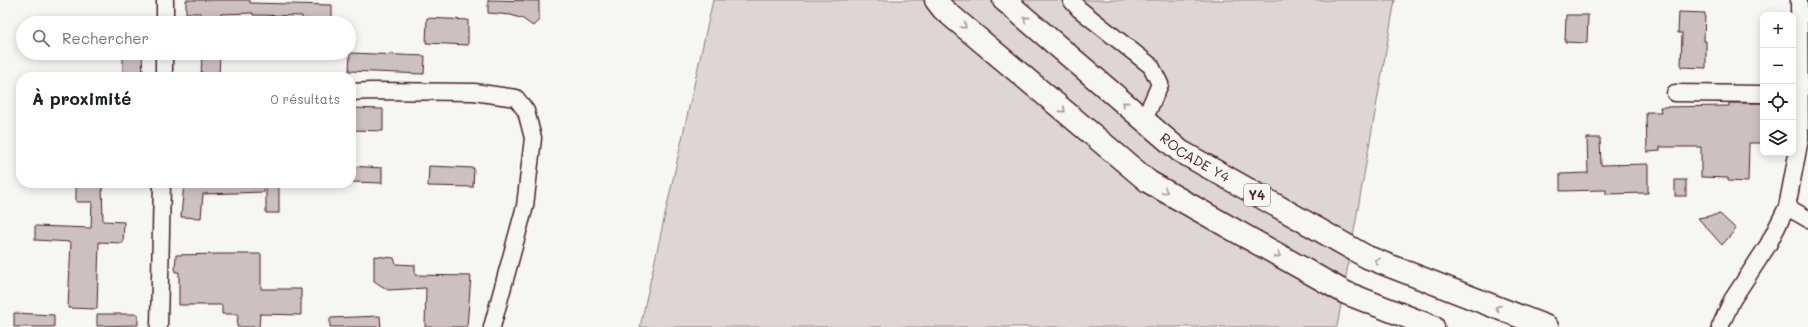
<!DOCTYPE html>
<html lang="fr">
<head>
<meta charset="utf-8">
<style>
	:root { --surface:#fff; --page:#f2f2f2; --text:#202124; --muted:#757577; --line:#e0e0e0 }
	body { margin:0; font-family:Mali,sans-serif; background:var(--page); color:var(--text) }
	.controls { position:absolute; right:12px; top:12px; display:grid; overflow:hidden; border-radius:8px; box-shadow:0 2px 10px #0003 }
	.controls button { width:36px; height:36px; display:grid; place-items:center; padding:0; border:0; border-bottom:1px solid var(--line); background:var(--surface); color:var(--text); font:20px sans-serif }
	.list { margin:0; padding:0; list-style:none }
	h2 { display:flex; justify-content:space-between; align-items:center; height:52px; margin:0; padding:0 16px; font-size:17px }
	h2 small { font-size:13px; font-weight:400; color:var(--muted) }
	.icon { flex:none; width:22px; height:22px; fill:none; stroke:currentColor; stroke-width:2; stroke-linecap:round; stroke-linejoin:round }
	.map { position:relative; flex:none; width:1808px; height:327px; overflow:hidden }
	.search { position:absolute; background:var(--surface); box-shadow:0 2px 10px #0003; left:16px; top:16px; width:340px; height:44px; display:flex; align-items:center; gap:10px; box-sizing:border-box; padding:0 14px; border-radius:22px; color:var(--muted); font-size:15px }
	.panel { position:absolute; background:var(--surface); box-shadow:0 2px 10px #0003; left:16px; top:72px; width:340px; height:116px; border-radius:16px }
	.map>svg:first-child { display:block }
</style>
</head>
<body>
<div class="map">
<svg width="1808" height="327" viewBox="0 0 1808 327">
	<rect width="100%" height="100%" fill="#f6f6f2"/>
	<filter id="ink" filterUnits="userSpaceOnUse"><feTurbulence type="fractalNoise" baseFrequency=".025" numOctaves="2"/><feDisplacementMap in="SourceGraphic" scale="8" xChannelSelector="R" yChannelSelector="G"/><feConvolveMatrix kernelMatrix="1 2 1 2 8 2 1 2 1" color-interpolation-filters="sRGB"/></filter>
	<g filter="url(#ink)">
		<polygon fill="#ddd6d5" stroke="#947a80" points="713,0 1395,0 1337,327 640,327"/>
		<g fill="#ccc1c0" stroke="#4a1f2b">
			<polygon points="186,0 250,0 250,3 332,5 332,23 302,23 302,16 253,15 253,13 221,14 221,23 201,23 201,13 186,13"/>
			<polygon points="488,0 539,1 539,20 533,26 523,19 511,15 488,13"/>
			<polygon points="1679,12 1705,13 1704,41 1706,41 1706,68 1681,67 1682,33 1678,33"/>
			<polygon points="1566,15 1588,15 1587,43 1565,42"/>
			<polygon points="427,18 468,20 468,45 426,43"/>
			<polygon points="123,53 142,53 143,76 123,76"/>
			<polygon points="202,53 220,53 219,77 201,77"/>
			<polygon points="350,53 425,56 424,74 349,71"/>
			<polygon points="1729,103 1763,103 1763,143 1749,143 1748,182 1728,181 1728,178 1701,177 1701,147 1660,147 1660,151 1647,152 1646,112 1661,112 1660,107 1729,106"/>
			<polygon points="351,108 383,109 383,131 351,130"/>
			<polygon points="1587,138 1600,138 1601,165 1648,164 1648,193 1606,194 1606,190 1560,191 1560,174 1588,173"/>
			<polygon points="351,166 382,168 382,183 351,182"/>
			<polygon points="429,166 474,168 473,187 428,186"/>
			<rect x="1675" y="180" width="11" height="16"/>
			<polygon points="76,183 102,183 103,221 124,222 123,243 99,242 97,309 68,308 71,242 35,240 35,226 91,228 92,202 76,202"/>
			<polygon points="184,183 263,183 264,192 203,194 201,218 181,217"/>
			<rect x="266" y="184" width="13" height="29"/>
			<polygon points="1720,214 1736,229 1722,245 1698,218"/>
			<polygon points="219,254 261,254 261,289 301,289 301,315 260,314 259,327 237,327 238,314 222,314 222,305 179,305 179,272 175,272 176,255"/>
			<polygon points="374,256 394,258 396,264 415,265 415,275 471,276 467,327 425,327 426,288 388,290 374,281"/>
			<polygon points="14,313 54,315 54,327 14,327"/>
			<polygon points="97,314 138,314 138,325 97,326"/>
			<polygon points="380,316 381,327 330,327 330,318"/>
		</g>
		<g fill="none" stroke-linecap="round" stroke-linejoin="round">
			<g stroke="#4a1f2b" stroke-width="19">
				<g id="minor">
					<polyline points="1071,0 1079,9 1151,66 1160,84 1144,120"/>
					<polyline points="165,23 165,0"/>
					<polyline points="164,77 164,53"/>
					<polyline points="351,92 371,91 474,92 516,98 526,111 533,138 525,206 492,327"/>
					<polyline points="1675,93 1763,94"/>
					<polyline points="1787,207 1808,219"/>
					<polyline points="159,327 162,183"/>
					<polyline points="1720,327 1732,300 1768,245 1787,207 1800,139 1799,0"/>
				</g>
			</g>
			<g stroke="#4a1f2b" stroke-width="25">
				<g id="highway">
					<polyline points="936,0 943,9 1149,182 1346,293 1433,327"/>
					<path id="s1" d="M 1004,0 L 1180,151 L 1367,257 L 1547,327"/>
				</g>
			</g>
			<use href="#minor" stroke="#f6f6f2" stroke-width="16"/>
			<use href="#highway" stroke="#f6f6f2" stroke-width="22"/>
		</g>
		<defs><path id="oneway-chevron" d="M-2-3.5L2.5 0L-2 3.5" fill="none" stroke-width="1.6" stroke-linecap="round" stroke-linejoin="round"/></defs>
		<g stroke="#a99598">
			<use href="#oneway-chevron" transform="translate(1026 19) rotate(-139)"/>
			<use href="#oneway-chevron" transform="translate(964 26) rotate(40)"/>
			<use href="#oneway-chevron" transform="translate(1125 104) rotate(-139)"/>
			<use href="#oneway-chevron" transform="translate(1063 110) rotate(40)"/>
			<use href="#oneway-chevron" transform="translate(1165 191) rotate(29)"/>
			<use href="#oneway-chevron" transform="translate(1278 255) rotate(29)"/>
			<use href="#oneway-chevron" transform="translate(1377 261) rotate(-159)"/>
			<use href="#oneway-chevron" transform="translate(1498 308) rotate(-159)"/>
		</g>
	</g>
	<g text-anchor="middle" stroke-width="3.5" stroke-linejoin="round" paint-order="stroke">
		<rect fill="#f6f6f2" stroke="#7e6067" stroke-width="1" x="1244" y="184" width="26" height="22" rx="3"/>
		<g font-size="13" font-weight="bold" fill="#4a1f2b">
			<text x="1257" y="200">Y4</text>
		</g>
		<g font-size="14" fill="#4a1f2b" stroke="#f6f6f2">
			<text dy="5" stroke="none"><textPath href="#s1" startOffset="248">ROCADE Y4</textPath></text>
		</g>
	</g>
</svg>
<div class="controls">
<button>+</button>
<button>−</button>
<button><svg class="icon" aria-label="locate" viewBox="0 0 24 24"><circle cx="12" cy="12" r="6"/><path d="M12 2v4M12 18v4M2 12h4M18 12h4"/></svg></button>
<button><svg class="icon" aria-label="layers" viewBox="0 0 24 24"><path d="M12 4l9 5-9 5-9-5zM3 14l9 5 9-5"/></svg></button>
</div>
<div class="search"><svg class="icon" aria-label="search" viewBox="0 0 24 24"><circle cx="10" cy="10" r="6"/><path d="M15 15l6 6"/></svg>Rechercher</div>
<section class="panel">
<h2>À proximité<small>0 résultats</small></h2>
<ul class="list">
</ul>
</section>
</div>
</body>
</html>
